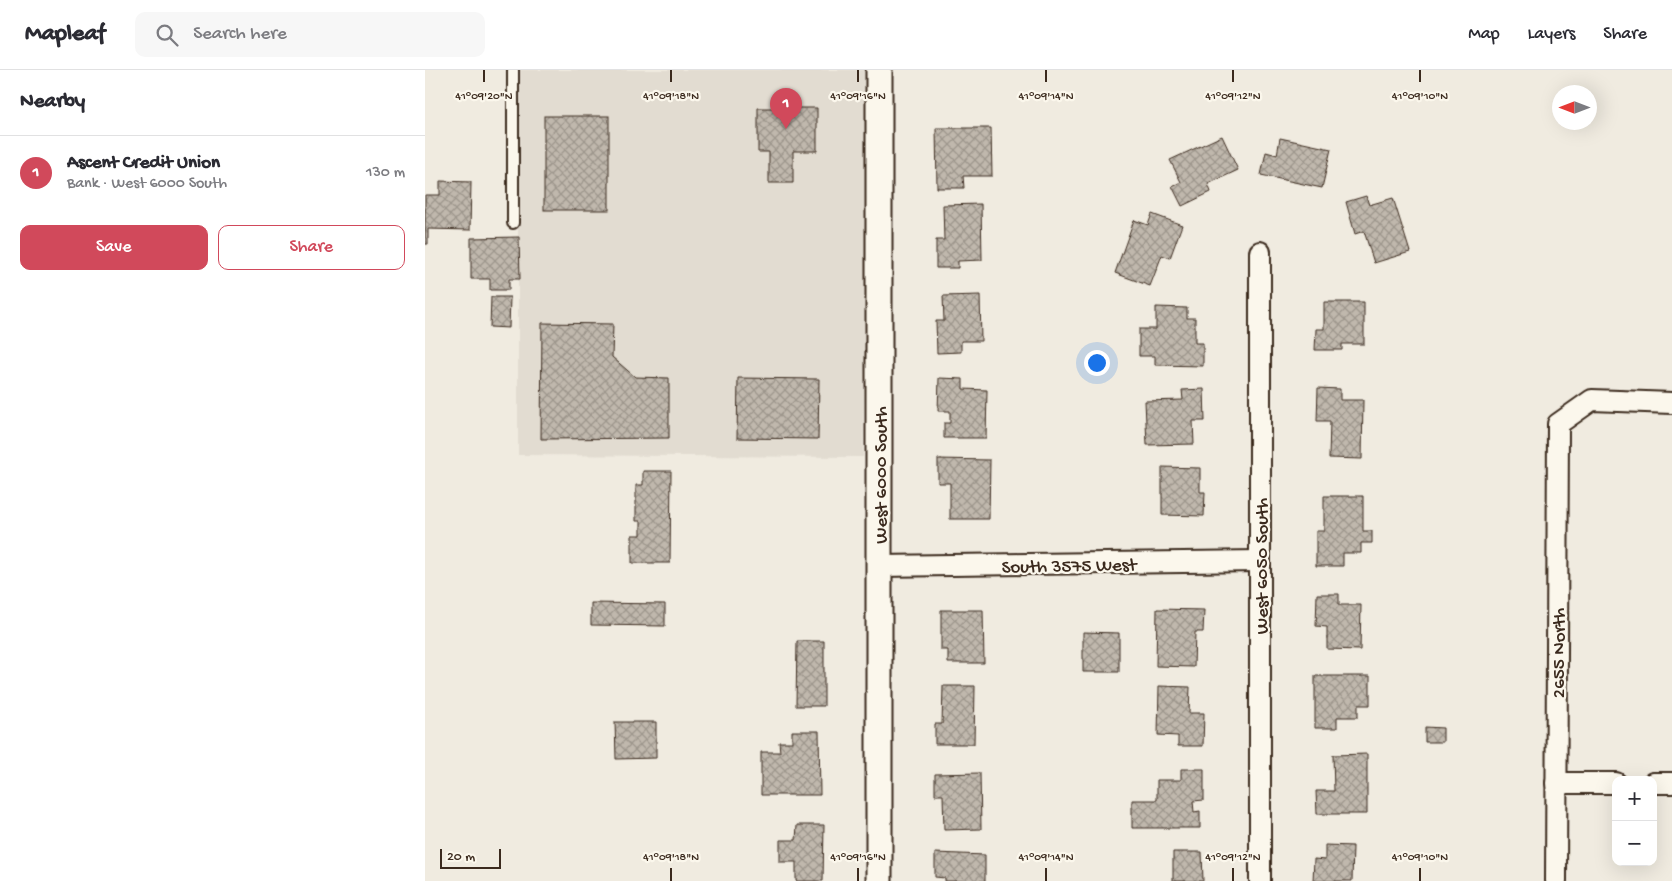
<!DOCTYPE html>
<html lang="en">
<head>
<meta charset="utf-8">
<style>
	:root { --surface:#fff; --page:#f7f7f7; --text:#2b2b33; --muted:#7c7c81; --line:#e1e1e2; --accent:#d1495b }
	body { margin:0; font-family:"Gochi Hand",sans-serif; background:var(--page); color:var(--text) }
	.controls { position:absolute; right:15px; bottom:15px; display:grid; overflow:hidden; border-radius:10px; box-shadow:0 5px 20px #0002 }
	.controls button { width:45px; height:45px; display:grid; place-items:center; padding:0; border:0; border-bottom:1px solid var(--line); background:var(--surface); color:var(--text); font:25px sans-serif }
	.compass { position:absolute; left:1127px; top:15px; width:45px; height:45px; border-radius:50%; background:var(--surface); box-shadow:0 5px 20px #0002; rotate:270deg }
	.scale { position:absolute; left:15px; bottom:12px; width:61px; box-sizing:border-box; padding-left:5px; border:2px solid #3b2a1e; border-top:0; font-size:14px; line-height:18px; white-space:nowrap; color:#3b2a1e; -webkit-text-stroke:4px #fbf7ec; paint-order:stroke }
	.you { position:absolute; left:671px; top:292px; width:18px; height:18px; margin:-12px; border:4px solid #fff; border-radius:50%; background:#1a73e8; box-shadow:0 0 0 8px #1a73e833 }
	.badge { display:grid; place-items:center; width:32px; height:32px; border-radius:50%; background:var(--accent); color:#fff; font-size:16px; font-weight:700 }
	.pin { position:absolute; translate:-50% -41px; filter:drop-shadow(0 1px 2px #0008) }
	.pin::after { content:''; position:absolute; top:26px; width:18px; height:15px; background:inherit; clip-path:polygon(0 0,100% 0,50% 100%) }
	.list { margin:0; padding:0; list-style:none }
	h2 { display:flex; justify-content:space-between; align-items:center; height:65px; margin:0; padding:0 20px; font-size:21px }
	h2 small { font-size:16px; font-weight:400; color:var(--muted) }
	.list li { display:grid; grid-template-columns:32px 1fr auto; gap:15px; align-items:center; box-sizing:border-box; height:75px; padding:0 20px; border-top:1px solid var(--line) }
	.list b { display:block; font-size:19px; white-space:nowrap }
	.list p { margin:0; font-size:16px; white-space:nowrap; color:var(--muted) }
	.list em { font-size:16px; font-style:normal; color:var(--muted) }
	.actions { display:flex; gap:10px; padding:15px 20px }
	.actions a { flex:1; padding:11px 0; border:1px solid var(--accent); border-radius:10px; text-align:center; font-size:18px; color:var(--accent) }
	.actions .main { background:var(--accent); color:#fff }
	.icon { flex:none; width:28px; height:28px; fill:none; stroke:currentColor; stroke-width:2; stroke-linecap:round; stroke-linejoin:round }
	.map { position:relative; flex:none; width:1247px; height:811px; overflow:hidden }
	header { display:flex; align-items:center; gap:30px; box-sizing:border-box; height:70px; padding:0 25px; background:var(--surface); border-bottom:1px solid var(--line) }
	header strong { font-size:24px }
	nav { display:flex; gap:28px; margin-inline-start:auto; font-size:18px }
	.search { width:350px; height:45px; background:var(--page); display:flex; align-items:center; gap:12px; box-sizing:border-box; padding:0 18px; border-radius:10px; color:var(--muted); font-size:19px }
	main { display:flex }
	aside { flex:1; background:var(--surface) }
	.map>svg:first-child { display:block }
</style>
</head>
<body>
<header>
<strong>Mapleaf</strong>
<div class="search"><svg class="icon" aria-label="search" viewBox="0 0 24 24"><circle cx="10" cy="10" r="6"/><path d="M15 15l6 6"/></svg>Search here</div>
<nav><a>Map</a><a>Layers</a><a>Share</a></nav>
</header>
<main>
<aside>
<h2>Nearby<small></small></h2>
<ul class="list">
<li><span class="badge">1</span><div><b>Ascent Credit Union</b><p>Bank · West 6000 South</p></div><em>130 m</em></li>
</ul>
<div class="actions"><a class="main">Save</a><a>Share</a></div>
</aside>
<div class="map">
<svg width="1247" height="811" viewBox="0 0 1247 811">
	<defs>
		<pattern id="building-cross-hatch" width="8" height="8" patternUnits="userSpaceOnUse" patternTransform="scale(1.25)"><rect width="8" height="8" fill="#c0b8ad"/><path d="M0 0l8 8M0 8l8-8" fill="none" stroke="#9d968c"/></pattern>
	</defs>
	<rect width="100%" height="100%" fill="#f0ebe0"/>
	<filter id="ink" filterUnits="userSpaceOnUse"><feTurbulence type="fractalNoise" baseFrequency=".02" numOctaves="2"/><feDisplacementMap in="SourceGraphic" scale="10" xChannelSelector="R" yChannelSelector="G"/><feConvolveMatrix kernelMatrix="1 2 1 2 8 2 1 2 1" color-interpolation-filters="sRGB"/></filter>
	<g filter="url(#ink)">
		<polygon fill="#e2dcd1" points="93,0 446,0 438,387 93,385"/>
		<g fill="url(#building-cross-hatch)" stroke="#3b2a1e">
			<polygon points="333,38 392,38 392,81 368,81 368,113 344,113 344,82 333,82"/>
			<rect x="119" y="46" width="65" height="94"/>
			<polygon points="511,58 566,58 567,106 538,106 539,118 512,118"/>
			<polygon points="797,66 813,100 783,114 786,122 757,136 747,116 756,112 745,90"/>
			<polygon points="855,68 906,79 897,118 836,105 841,82 852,85"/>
			<polygon points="15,111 46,112 45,160 3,159 3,174 0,174 0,125 15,125"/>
			<polygon points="941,126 944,135 968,128 985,182 949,193 939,161 930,164 921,132"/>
			<polygon points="556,134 557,190 533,191 533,198 511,198 511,170 519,170 518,135"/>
			<polygon points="727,144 757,155 745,188 737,185 725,216 690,203 709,150 723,155"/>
			<polygon points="94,167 95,209 84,209 84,220 65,220 65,209 46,209 46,168"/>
			<polygon points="555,225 556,271 536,271 536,282 512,283 511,251 519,251 518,226"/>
			<polygon points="66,227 85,227 84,258 65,257"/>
			<polygon points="899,232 939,232 939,274 917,274 917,280 890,280 891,259 899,259"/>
			<polygon points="731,237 762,238 762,248 770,248 770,273 778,273 778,296 730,295 730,286 714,286 714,259 731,259"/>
			<polygon points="117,253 188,254 187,287 210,307 244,308 244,368 116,369"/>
			<polygon points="313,308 394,309 393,369 312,368"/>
			<polygon points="514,308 538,309 538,319 562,320 561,368 519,368 519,353 525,353 525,341 513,341"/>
			<polygon points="893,318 915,319 915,330 938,330 937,389 904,388 905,351 892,351"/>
			<polygon points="779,319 780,351 768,351 769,374 722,375 720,331 758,330 757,320"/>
			<polygon points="513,389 565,390 564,449 525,449 525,413 513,413"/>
			<polygon points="737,397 775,398 775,422 780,422 779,446 737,445"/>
			<polygon points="218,401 246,401 245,493 207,493 207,465 216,465 216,451 211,451 211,415 218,415"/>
			<polygon points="899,426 938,426 938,461 947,461 947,473 936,473 936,483 918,483 918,496 891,496 891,461 899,461"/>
			<polygon points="892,524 914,524 914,535 936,535 935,580 902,579 902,557 891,556"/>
			<polygon points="166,533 240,534 240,556 166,555"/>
			<polygon points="732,539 779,540 778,562 770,562 769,597 731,596"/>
			<polygon points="516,540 558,540 559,593 523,593 523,580 516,580"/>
			<polygon points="658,562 694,563 694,602 658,602"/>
			<polygon points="372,571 399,571 399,636 371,636"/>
			<polygon points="890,606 945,606 945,635 933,635 933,647 912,647 912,658 890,658"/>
			<polygon points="518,616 550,616 549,674 510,674 510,654 517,654"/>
			<polygon points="734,616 765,617 764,643 779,643 778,676 753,676 753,666 733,665"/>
			<polygon points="190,652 231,652 231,688 191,689"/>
			<polygon points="1000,657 1018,658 1018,672 1000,672"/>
			<polygon points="367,661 394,661 395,725 336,725 336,682 355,682 354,672 367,672"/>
			<polygon points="942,684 942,744 892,744 891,721 909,721 908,685"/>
			<polygon points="756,699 779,699 779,730 768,731 769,742 775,741 775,758 707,758 707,730 732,730 732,710 756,710"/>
			<polygon points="555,703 556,759 519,760 518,725 510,725 510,704"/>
			<polygon points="372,755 399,755 398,811 371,811 371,792 355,792 355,770 371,770"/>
			<polygon points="900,775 928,776 927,811 888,811 889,789 900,790"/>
			<polygon points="748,782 777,782 778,811 748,811"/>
			<polygon points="510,783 560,785 560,811 520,811 520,808 510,807"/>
		</g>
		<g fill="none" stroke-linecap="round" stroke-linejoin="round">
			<g stroke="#3b2a1e" stroke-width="14">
				<polyline id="service" points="88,0 88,153"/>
			</g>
			<g stroke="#3b2a1e" stroke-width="24">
				<g id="minor">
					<polyline points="454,496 835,491"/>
					<polyline points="1131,713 1191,713"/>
					<polyline points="1228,713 1247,713"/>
					<polyline points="835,811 835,182"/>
					<polyline points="1131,811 1133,354 1167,330 1247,333"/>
				</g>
			</g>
			<g stroke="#3b2a1e" stroke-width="29">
				<polyline id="tertiary" points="454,0 454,811"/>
			</g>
			<use href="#service" stroke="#fbf7ec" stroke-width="10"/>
			<use href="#minor" stroke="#fbf7ec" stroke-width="20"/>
			<use href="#tertiary" stroke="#fbf7ec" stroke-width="25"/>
		</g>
	</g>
	<path fill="none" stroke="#3b2a1e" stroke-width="2" d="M 59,0 L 59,12M 246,0 L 246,12M 433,0 L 433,12M 621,0 L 621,12M 808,0 L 808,12M 995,0 L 995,12M 246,798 L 246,811M 433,798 L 433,811M 621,798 L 621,811M 808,798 L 808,811M 995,798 L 995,811"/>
	<g text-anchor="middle" stroke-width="4.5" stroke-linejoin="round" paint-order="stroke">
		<g font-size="19" fill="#3b2a1e" stroke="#fbf7ec">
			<text transform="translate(454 405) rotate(-90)" y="7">West 6000 South</text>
			<text transform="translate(644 494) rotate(-1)" y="7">South 3575 West</text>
			<text transform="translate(835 496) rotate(-90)" y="7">West 6050 South</text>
			<text transform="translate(1132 583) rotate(-90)" y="7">2655 North</text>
		</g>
	</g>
	<g font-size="12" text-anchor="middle" fill="#3b2a1e" stroke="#fbf7ec" stroke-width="4.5" stroke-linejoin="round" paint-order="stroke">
		<text x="59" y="29">41°09'20"N</text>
		<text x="246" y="29">41°09'18"N</text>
		<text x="433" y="29">41°09'16"N</text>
		<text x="621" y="29">41°09'14"N</text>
		<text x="808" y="29">41°09'12"N</text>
		<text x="995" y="29">41°09'10"N</text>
		<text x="246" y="790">41°09'18"N</text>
		<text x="433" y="790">41°09'16"N</text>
		<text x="621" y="790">41°09'14"N</text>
		<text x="808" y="790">41°09'12"N</text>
		<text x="995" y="790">41°09'10"N</text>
	</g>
</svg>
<div class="controls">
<button>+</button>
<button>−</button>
</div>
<svg class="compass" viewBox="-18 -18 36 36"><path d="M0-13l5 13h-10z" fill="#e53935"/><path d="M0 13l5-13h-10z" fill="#7c7c81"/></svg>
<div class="scale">20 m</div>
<div class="you"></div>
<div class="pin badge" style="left:361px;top:59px">1</div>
</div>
</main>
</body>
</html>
